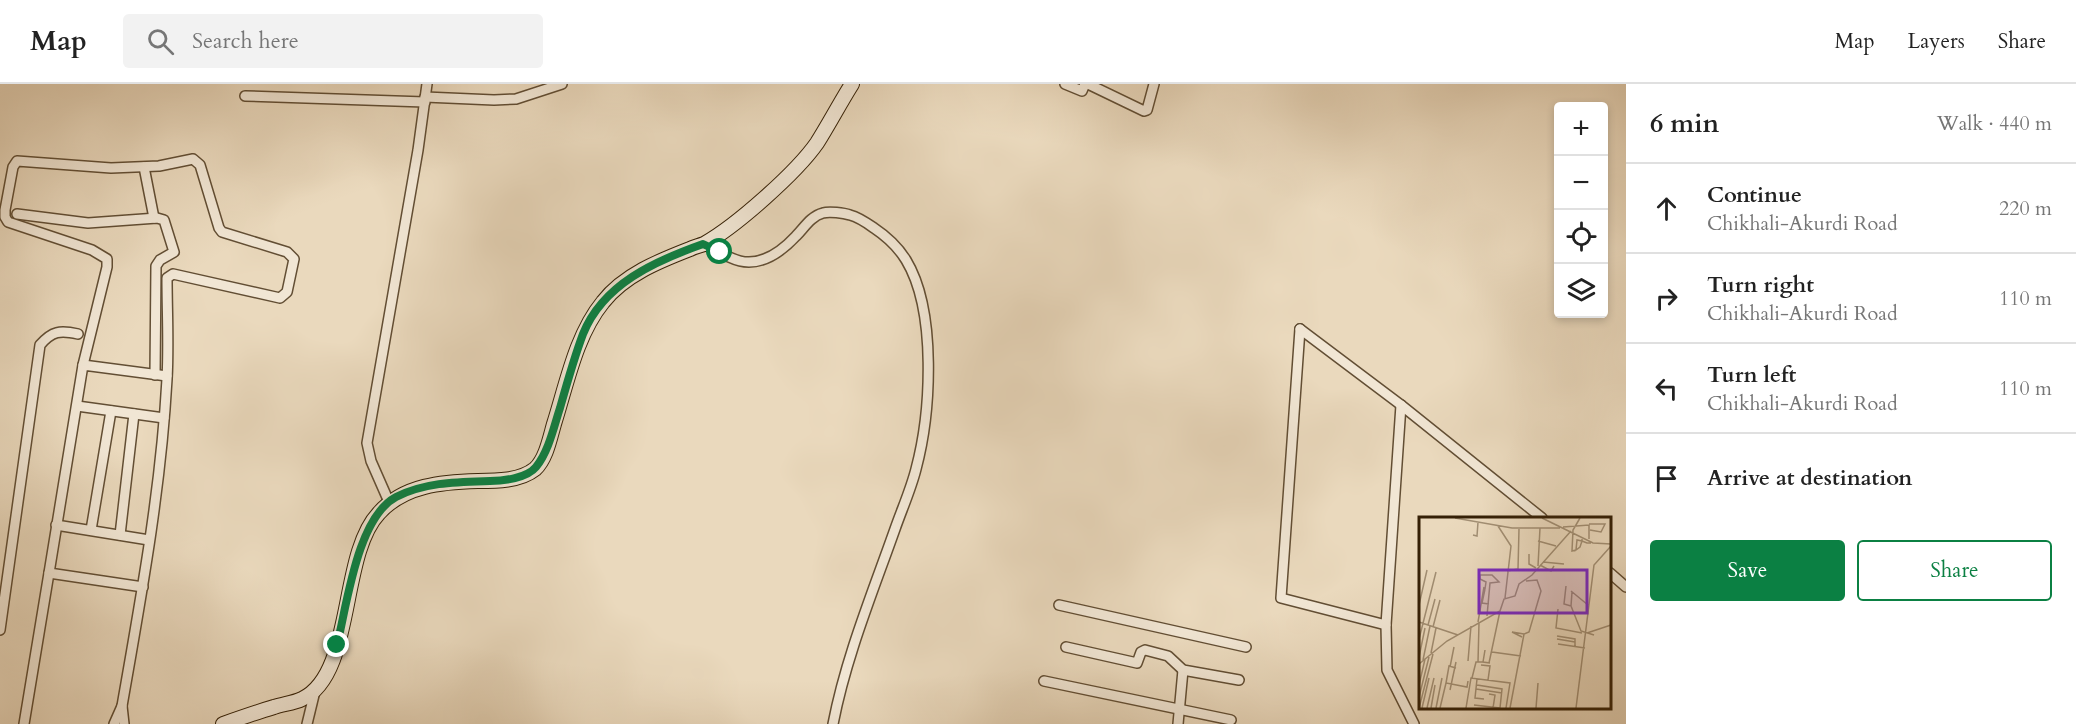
<!DOCTYPE html>
<html lang="en">
<head>
<meta charset="utf-8">
<style>
	:root { --surface:#fff; --page:#f2f2f2; --text:#222; --muted:#767676; --line:#e0e0e0; --accent:#0b8043 }
	body { margin:0; font-family:Cardo,serif; background:var(--page); color:var(--text) }
	.controls { position:absolute; right:18px; top:18px; display:grid; overflow:hidden; border-radius:6px; box-shadow:0 3px 9px #0003 }
	.controls button { width:54px; height:54px; display:grid; place-items:center; padding:0; border:0; border-bottom:2px solid var(--line); background:var(--surface); color:var(--text); font:30px sans-serif }
	.stop { position:absolute; width:18px; height:18px; margin:-14px; border:4px solid #0b8043; border-radius:50%; background:#fff }
	.stop.end { background:#0b8043; border-color:#fff; box-shadow:0 2px 6px #0008 }
	.list { margin:0; padding:0; list-style:none }
	h2 { display:flex; justify-content:space-between; align-items:center; height:78px; margin:0; padding:0 24px; font-size:26px }
	h2 small { font-size:20px; font-weight:400; color:var(--muted) }
	.list li { display:grid; grid-template-columns:39px 1fr auto; gap:18px; align-items:center; box-sizing:border-box; height:90px; padding:0 24px; border-top:2px solid var(--line) }
	.list b { display:block; font-size:22px; white-space:nowrap }
	.list p { margin:0; font-size:20px; white-space:nowrap; color:var(--muted) }
	.list em { font-size:20px; font-style:normal; color:var(--muted) }
	.actions { display:flex; gap:12px; padding:18px 24px }
	.actions a { flex:1; padding:14px 0; border:2px solid var(--accent); border-radius:6px; text-align:center; font-size:21px; color:var(--accent) }
	.actions .main { background:var(--accent); color:#fff }
	.icon { flex:none; width:33px; height:33px; fill:none; stroke:currentColor; stroke-width:2; stroke-linecap:round; stroke-linejoin:round }
	.map { position:relative; flex:none; width:1626px; height:640px; overflow:hidden }
	header { display:flex; align-items:center; gap:36px; box-sizing:border-box; height:84px; padding:0 30px; background:var(--surface); border-bottom:2px solid var(--line) }
	header strong { font-size:28px }
	nav { display:flex; gap:33px; margin-inline-start:auto; font-size:21px }
	.search { width:420px; height:54px; background:var(--page); display:flex; align-items:center; gap:15px; box-sizing:border-box; padding:0 21px; border-radius:6px; color:var(--muted); font-size:22px }
	main { display:flex }
	aside { flex:1; background:var(--surface) }
	.map>svg:first-child { display:block }
</style>
</head>
<body>
<header>
<strong>Map</strong>
<div class="search"><svg class="icon" aria-label="search" viewBox="0 0 24 24"><circle cx="10" cy="10" r="6"/><path d="M15 15l6 6"/></svg>Search here</div>
<nav><a>Map</a><a>Layers</a><a>Share</a></nav>
</header>
<main>
<div class="map">
<svg width="1626" height="640" viewBox="0 0 1626 640">
	<rect width="100%" height="100%" fill="#ead9bd"/>
	<filter id="stains"><feTurbulence type="fractalNoise" baseFrequency=".00333" numOctaves="4"/><feColorMatrix values="0 0 0 0 .2 0 0 0 0 .09 0 0 0 0 .02 0 0 0 .5 -.17"/></filter>
	<radialGradient id="worn" r=".72"><stop offset=".6" stop-color="#630" stop-opacity="0"/><stop offset="1" stop-color="#630" stop-opacity=".3"/></radialGradient>
	<g fill="none" stroke-linecap="round" stroke-linejoin="round">
		<g stroke="#624e34" stroke-width="12">
			<g id="street">
				<polyline points="1065,0 1082,7 1085,0"/>
				<polyline points="1088,0 1144,27 1147,26 1154,0"/>
				<polyline points="245,12 425,18"/>
				<polyline points="425,13 494,16 516,15 562,0"/>
				<polyline points="144,83 154,134"/>
				<polyline points="17,130 88,139 157,134 164,136 174,168 160,176 156,182 155,291"/>
				<path d="M 703,160 C 715,166 728,174 740,177 C 762,182 782,167 796,152 C 804,144 811,132 823,129 C 829,127 844,129 850,131 C 858,133 867,139 874,144 C 886,152 898,163 906,176 C 937,227 931,329 916,385 C 911,405 902,425 895,445 C 872,510 846,573 833,640"/>
				<polyline points="1300,245 1281,514 1386,541 1401,321"/>
				<polyline points="1300,245 1401,321 1542,434"/>
				<path d="M 83,281 L 107,183 L 107,175 L 92,166 L 8,138 L 5,133 L 5,126 L 13,83 L 17,77 L 111,84 L 159,82 L 193,75 L 200,81 L 219,144 L 222,148 L 287,168 L 294,175 L 287,208 L 280,214 L 173,190 L 167,194 C 167,227 169,261 167,295 C 161,405 141,513 122,622 L 124,640"/>
				<polyline points="77,322 164,334"/>
				<polyline points="389,418 371,377 367,359 418,66 427,0"/>
				<polyline points="56,441 149,456"/>
				<polyline points="91,446 111,327"/>
				<polyline points="120,451 134,330"/>
				<polyline points="1610,489 1626,503"/>
				<polyline points="143,503 49,489 83,281 167,292"/>
				<polyline points="1059,521 1246,563"/>
				<polyline points="1386,541 1387,586 1414,640"/>
				<path d="M 0,546 L 40,261 C 52,247 60,246 78,250"/>
				<polyline points="1066,563 1137,579 1141,568 1145,566 1168,572 1183,586 1239,596"/>
				<polyline points="1044,597 1231,636"/>
				<polyline points="24,640 49,489"/>
				<polyline points="114,640 122,622"/>
				<polyline points="307,640 315,607"/>
				<polyline points="1178,640 1183,586"/>
			</g>
		</g>
		<g stroke="#352006" stroke-width="16">
			<path id="secondary" d="M 223,640 C 240,634 257,628 274,623 C 283,620 294,619 302,615 C 355,590 339,471 379,429 C 404,401 442,398 478,397 C 496,397 520,397 535,385 C 546,375 550,354 554,340 C 567,299 576,251 603,218 C 624,191 659,177 690,165 C 694,163 699,162 704,160 C 736,142 796,89 817,59 C 829,40 840,19 852,0"/>
		</g>
		<use href="#street" stroke="#f1e6d4" stroke-width="9"/>
		<use href="#secondary" stroke="#f1e6d4" stroke-width="14"/>
	</g>
	<g fill="none" stroke-linecap="round" stroke-linejoin="round">
		<path stroke="#0b8043" stroke-width="8" d="M 337,561 C 347,521 357,434 396,413 C 425,398 458,398 490,397 C 504,397 527,394 536,383 C 549,367 554,342 560,324 C 567,299 574,274 583,250 C 603,200 655,177 703,160 L 720,168"/>
	</g>
	<g transform="translate(1419 433)">
		<rect width="192" height="192" fill="#ead9bd"/>
		<path fill="none" stroke="#a28f74" stroke-width="1.5" d="M 36,1 L 93,11 L 141,11M 123,1 L 174,26 L 192,27M 170,7 L 186,7 L 182,15 L 171,13M 79,9 L 92,29 L 86,81M 144,10 L 170,8 L 170,22M 54,18 L 58,19 L 59,5M 163,20 L 163,24 L 161,30 L 157,33 L 158,23 L 163,24 L 168,26 L 172,26M 119,24 L 137,29M 157,33 L 153,34 L 154,13 L 161,1M 110,37 L 110,47 L 117,51M 124,45 L 145,47M 121,48 L 132,54 L 135,49M 119,49 L 121,11M 88,54 L 99,52 L 100,12M 147,69 L 145,87 L 152,89 L 153,75M 66,72 L 67,65 L 61,62 L 61,58 L 73,58 L 80,65 L 71,66 L 68,99M 66,72 L 63,86 L 70,87M 152,74 L 169,88M 0,88 L 8,53M 152,89 L 162,114 L 175,118M 139,92 L 137,111 L 163,116M 0,105 L 39,118M 59,105 L 65,70M 9,108 L 16,82M 14,110 L 21,83M 168,116 L 192,108M 138,119 L 156,122 L 156,130M 103,120 L 93,115 L 105,117M 0,122 L 17,55M 138,122 L 156,125M 139,127 L 166,131M 66,133 L 64,145 L 71,146M 73,135 L 102,139M 12,136 L 17,111M 0,140 L 6,111M 4,143 L 11,109M 49,144 L 52,109M 59,145 L 60,106M 70,146 L 81,94M 0,147 L 28,124 L 81,94 L 85,82 L 96,79 L 100,67 L 113,58 L 152,14M 62,148 L 71,149 L 69,163M 31,150 L 35,130M 37,151 L 30,149 L 27,166 L 48,170 L 49,164M 53,161 L 57,145 L 64,145M 58,162 L 56,181 L 65,182M 0,168 L 6,142M 58,168 L 83,172 L 81,191M 57,172 L 83,176M 31,173 L 37,145M 70,177 L 76,178 L 74,191M 0,180 L 10,140M 55,188 L 81,191M 0,191 L 14,137M 3,191 L 10,161M 8,191 L 15,161M 12,191 L 16,168M 17,191 L 23,161M 21,191 L 27,166M 47,191 L 52,161 L 91,166 L 87,191M 91,191 L 105,117 L 110,115 L 122,74 L 118,63 L 107,64M 117,191 L 119,166M 157,191 L 175,48 L 192,29"/>
		<path fill="#7b2cbf" fill-opacity="0.15" stroke="#7b2cbf" stroke-width="3" d="M 60,53 L 168,53 L 168,96 L 60,96 Z"/>
		<rect width="192" height="192" fill="none" stroke="#352006" stroke-width="3"/>
	</g>
	<rect width="100%" height="100%" filter="url(#stains)"/>
	<rect width="100%" height="100%" fill="url(#worn)"/>
</svg>
<div class="controls">
<button>+</button>
<button>−</button>
<button><svg class="icon" aria-label="locate" viewBox="0 0 24 24"><circle cx="12" cy="12" r="6"/><path d="M12 2v4M12 18v4M2 12h4M18 12h4"/></svg></button>
<button><svg class="icon" aria-label="layers" viewBox="0 0 24 24"><path d="M12 4l9 5-9 5-9-5zM3 14l9 5 9-5"/></svg></button>
</div>
<div class="stop" style="left:720px;top:168px"></div>
<div class="stop end" style="left:337px;top:561px"></div>
</div>
<aside>
<h2>6 min<small>Walk · 440 m</small></h2>
<ul class="list">
<li><svg class="icon" aria-label="ahead" viewBox="0 0 24 24"><path d="M12 20V5M6 11l6-6 6 6"/></svg><div><b>Continue</b><p>Chikhali-Akurdi Road</p></div><em>220 m</em></li>
<li><svg class="icon" aria-label="right" viewBox="0 0 24 24"><path d="M7 20v-9h11M14 6l5 5-5 5"/></svg><div><b>Turn right</b><p>Chikhali-Akurdi Road</p></div><em>110 m</em></li>
<li><svg class="icon" aria-label="left" viewBox="0 0 24 24"><path d="M17 20v-9H6M10 6l-5 5 5 5"/></svg><div><b>Turn left</b><p>Chikhali-Akurdi Road</p></div><em>110 m</em></li>
<li><svg class="icon" aria-label="arrive" viewBox="0 0 24 24"><path d="M6 21V4h12l-3 4 3 4H6"/></svg><div><b>Arrive at destination</b></div></li>
</ul>
<div class="actions"><a class="main">Save</a><a>Share</a></div>
</aside>
</main>
</body>
</html>
